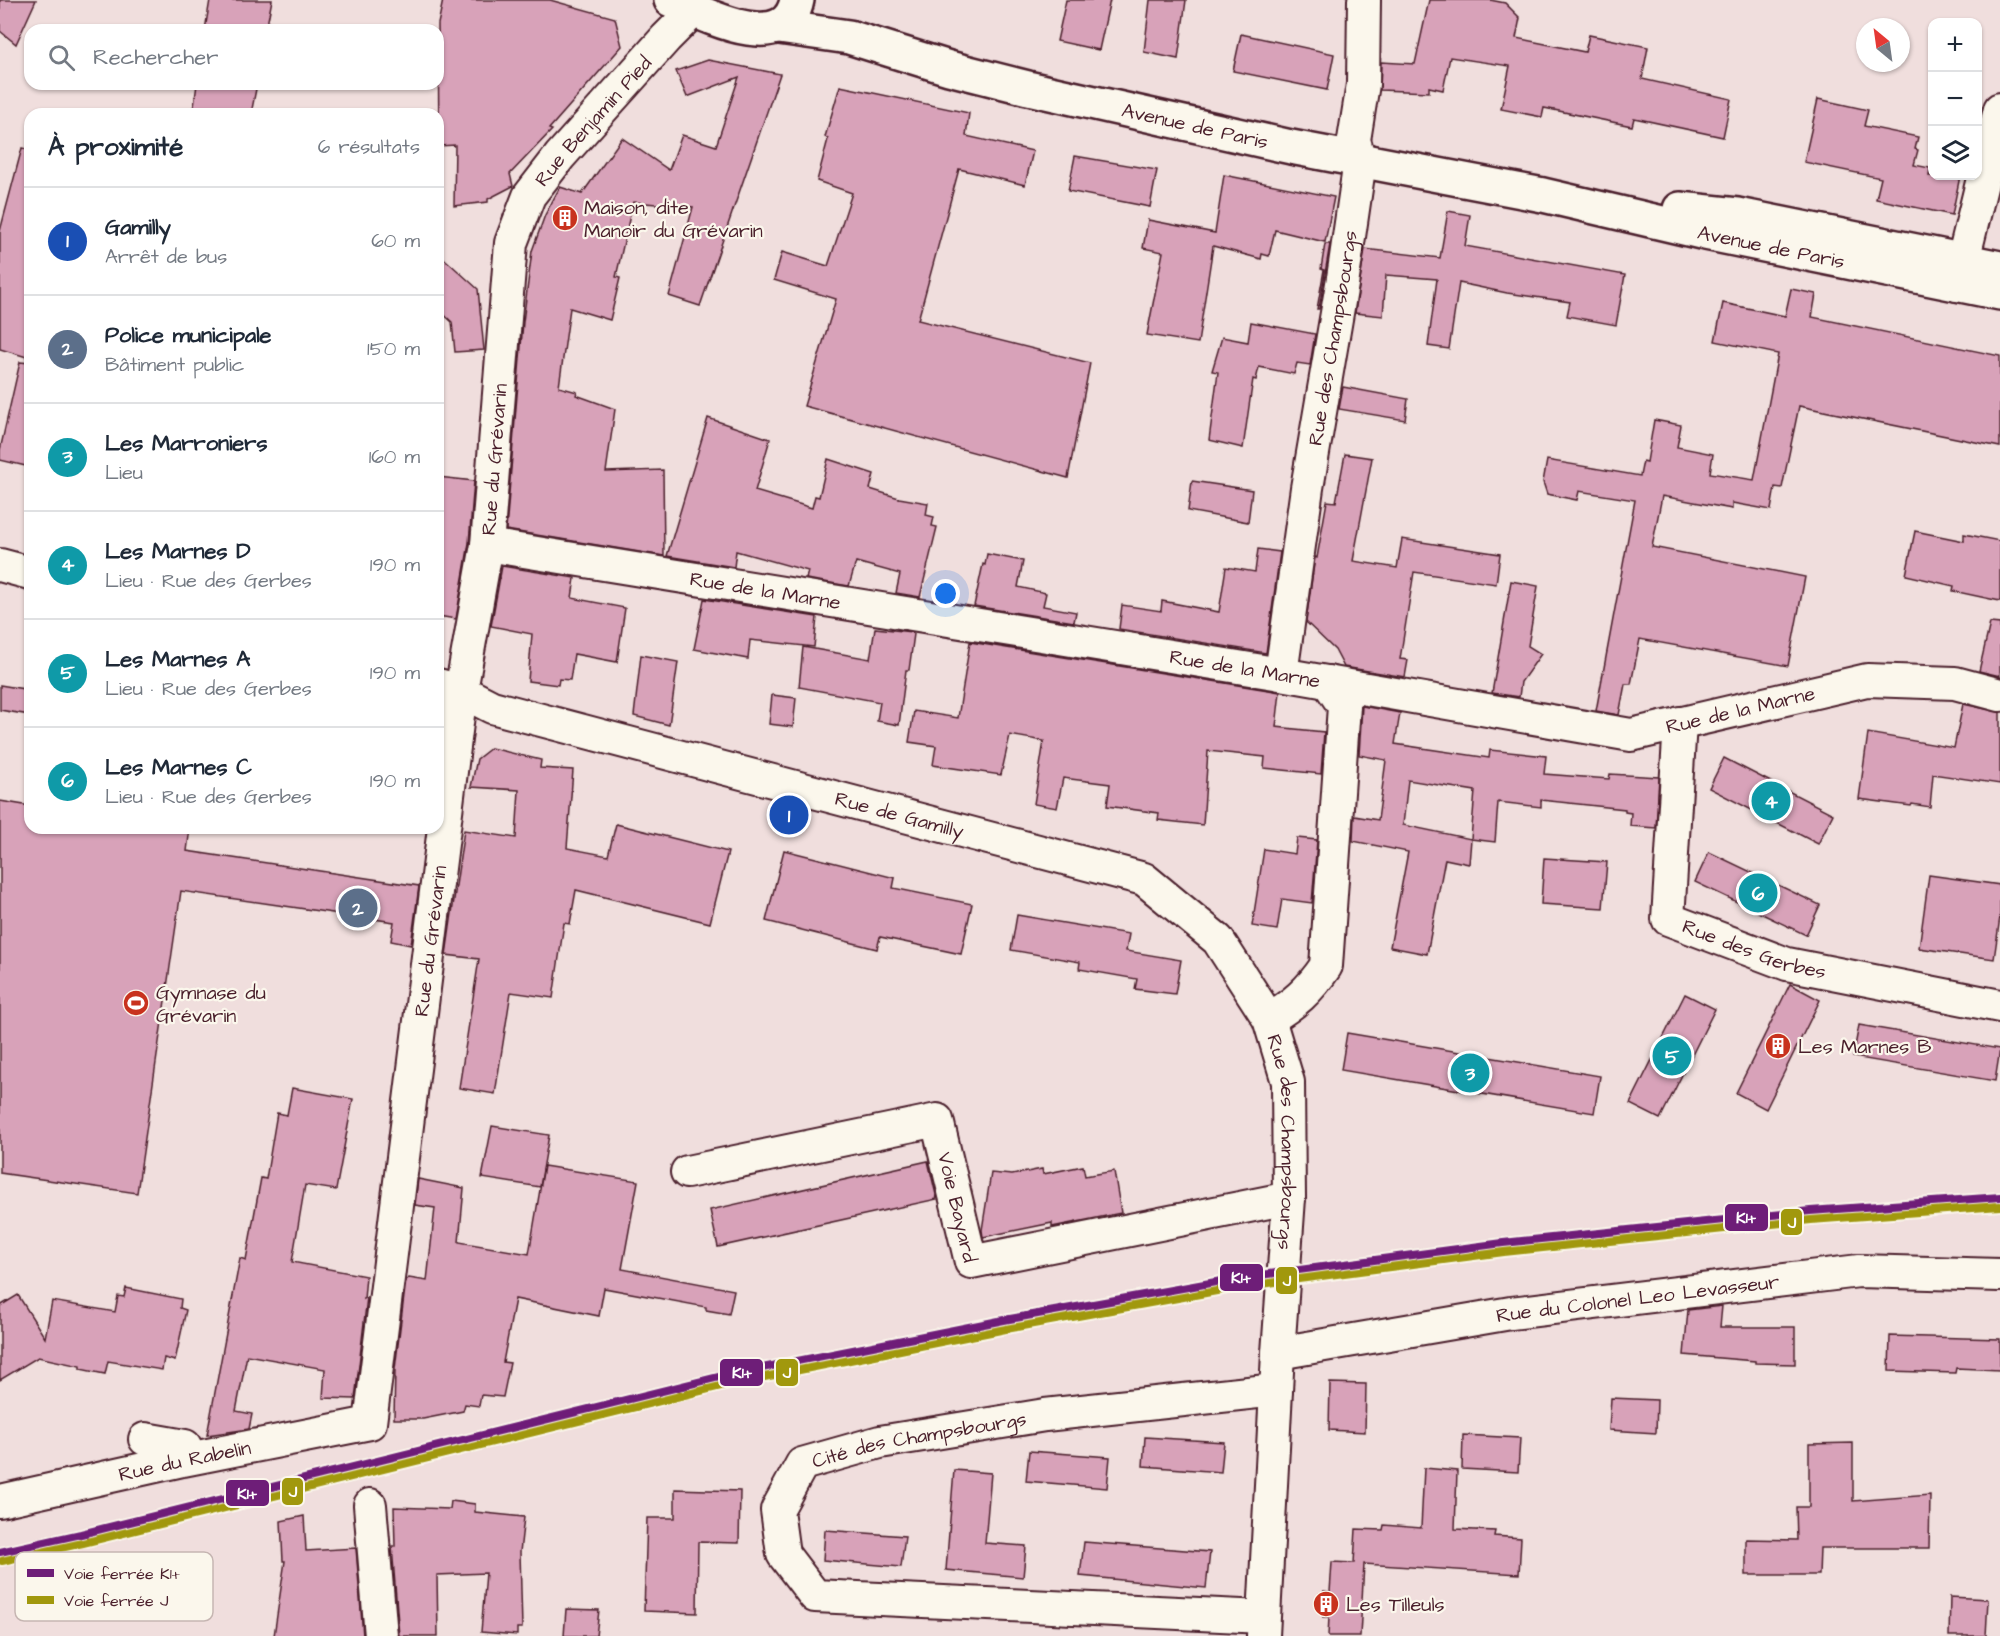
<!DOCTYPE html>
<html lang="fr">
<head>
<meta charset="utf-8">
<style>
	:root { --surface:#fff; --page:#f2f2f3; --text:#1f2937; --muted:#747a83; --line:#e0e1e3; --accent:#c8321e }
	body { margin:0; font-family:"Architects Daughter",sans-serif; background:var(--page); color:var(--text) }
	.controls { position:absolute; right:18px; top:18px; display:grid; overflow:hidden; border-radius:12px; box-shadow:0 2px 4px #0004 }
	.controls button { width:54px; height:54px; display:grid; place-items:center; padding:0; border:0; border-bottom:2px solid var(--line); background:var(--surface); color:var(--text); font:30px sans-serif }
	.compass { position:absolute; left:1856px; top:18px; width:54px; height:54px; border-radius:50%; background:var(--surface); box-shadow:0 2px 4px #0004; rotate:331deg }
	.you { position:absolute; left:946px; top:594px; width:21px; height:21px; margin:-15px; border:4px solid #fff; border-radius:50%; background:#1a73e8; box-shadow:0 0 0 9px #1a73e833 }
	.badge { display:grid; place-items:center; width:39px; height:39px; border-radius:50%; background:var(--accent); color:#fff; font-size:20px; font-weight:700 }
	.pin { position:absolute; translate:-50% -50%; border:3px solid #fff; box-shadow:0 2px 6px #0006 }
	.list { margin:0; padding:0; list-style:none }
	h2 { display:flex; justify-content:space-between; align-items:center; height:78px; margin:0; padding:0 24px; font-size:26px }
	h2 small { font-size:20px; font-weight:400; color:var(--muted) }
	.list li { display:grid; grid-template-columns:39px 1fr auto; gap:18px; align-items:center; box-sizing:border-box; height:108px; padding:0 24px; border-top:2px solid var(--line) }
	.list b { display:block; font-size:22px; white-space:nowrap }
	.list p { margin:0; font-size:20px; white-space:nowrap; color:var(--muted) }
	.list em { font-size:20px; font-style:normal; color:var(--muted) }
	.icon { flex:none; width:33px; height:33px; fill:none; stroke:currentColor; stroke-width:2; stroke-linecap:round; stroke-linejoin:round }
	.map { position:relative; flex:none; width:2000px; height:1636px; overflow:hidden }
	.search { position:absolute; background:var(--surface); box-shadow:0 2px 4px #0004; left:24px; top:24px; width:420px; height:66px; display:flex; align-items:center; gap:15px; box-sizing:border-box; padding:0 21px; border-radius:18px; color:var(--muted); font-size:22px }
	.panel { position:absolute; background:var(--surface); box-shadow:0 2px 4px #0004; left:24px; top:108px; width:420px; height:726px; border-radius:18px }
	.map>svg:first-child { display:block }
</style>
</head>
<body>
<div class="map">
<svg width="2000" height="1636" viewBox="0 0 2000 1636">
	<rect width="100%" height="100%" fill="#f0dedd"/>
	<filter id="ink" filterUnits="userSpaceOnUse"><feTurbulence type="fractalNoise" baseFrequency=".0167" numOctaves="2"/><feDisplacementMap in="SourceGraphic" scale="12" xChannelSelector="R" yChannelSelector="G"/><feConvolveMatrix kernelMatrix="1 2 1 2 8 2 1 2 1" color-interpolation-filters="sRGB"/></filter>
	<g filter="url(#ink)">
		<g fill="#d8a2b9" stroke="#4a1f2b" stroke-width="1.5">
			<polygon points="0,0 36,0 16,44 0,31"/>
			<polygon points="210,0 272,0 266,30 205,30"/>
			<polygon points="443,0 550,0 615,18 622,46 549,129 552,130 510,174 513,186 488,199 488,202 454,206 455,145 439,146 438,24"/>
			<polygon points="1066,0 1110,0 1099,50 1057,41"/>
			<polygon points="1150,0 1186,0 1178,59 1144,52"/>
			<polygon points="1429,0 1490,0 1505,3 1520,18 1516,38 1585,52 1589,35 1648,47 1642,79 1731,99 1723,137 1634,118 1632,126 1544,108 1542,117 1501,109 1510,66 1450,57 1443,90 1429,87 1429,92 1380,90 1381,62 1415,64"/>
			<polygon points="1241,34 1334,54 1327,90 1233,71"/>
			<polygon points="708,60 780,74 700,306 669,296 693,207 633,202 616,277 620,278 610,320 570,308 559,387 577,392 576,395 615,409 606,472 663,470 664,556 506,530 523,322 532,251 545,215 560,187 582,194 622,138 669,170 682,135 716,146 739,77 687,97 676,71"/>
			<polygon points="197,84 257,84 251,114 193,114"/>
			<polygon points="840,86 969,113 966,136 1033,151 1025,185 959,169 918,320 1090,363 1068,478 804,406 836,299 774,280 782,252 828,266 852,193 817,181 828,139 825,137"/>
			<polygon points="1818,99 1868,110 1864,126 1918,137 1915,149 1918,150 1914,165 1930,168 1929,176 1960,176 1952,215 1876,199 1881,178 1804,162"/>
			<polygon points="22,148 30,150 30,358 0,349 0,231"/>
			<polygon points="1075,156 1157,170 1150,207 1068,191"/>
			<polygon points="1224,175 1334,197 1325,242 1275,230 1269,256 1262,254 1261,259 1213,246 1198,343 1147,335 1163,252 1143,248 1148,220 1215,233"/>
			<polygon points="1448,211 1470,215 1465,246 1625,275 1616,325 1567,316 1570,302 1507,293 1459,283 1449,349 1428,346 1437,279 1386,275 1383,316 1355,313 1365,249 1440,258"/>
			<polygon points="1325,244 1330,244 1319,309 1317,309 1324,270 1321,269"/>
			<polygon points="438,253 478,289 484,350 455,352 452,322 438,309"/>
			<polygon points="1791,289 1816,294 1812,317 2000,356 2000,447 1799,406 1782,488 1775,487 1771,510 1732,503 1732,509 1662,496 1652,547 1805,577 1788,666 1640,639 1631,684 1625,684 1619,715 1596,711 1635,500 1579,491 1577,500 1547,494 1543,482 1547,460 1640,476 1643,461 1647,462 1654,420 1681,425 1677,447 1713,454 1710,473 1754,480 1778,354 1715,341 1723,303 1785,316"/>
			<polygon points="1251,322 1315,334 1310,365 1297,363 1294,374 1259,367 1256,380 1253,379 1243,448 1209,440 1218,372 1212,371 1222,337 1248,342"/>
			<polygon points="20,362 30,363 30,467 0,460 0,450"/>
			<polygon points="1343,387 1408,399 1405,420 1339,409"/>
			<polygon points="708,418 770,439 755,491 812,508 815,496 819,497 828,459 874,474 870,489 899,498 928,503 926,515 934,517 932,526 937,527 920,597 896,593 900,574 856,562 849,586 806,579 808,571 736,551 734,567 667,556"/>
			<polygon points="1345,454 1372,458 1353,561 1397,568 1402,539 1500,554 1496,584 1414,572 1400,659 1408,660 1405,677 1344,667 1335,650 1306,622 1315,557 1317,558 1327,501 1336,502"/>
			<polygon points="438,477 474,481 469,543 456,619 438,616"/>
			<polygon points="1192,481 1252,490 1248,522 1188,511"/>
			<polygon points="1915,531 1964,541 1964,534 2000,541 2000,601 1953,591 1954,586 1906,575"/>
			<polygon points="1258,549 1280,552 1266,653 1119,629 1122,605 1161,611 1162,601 1219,612 1226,567 1255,572"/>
			<polygon points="987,554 1023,561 1018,587 1046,593 1043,606 1076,612 1074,622 974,606 983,564 985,565"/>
			<polygon points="502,566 575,578 572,598 625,608 617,662 574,654 570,680 559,679 558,685 528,681 532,634 491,626"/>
			<polygon points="1511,581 1538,586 1528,646 1541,654 1521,682 1519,697 1492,693"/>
			<polygon points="704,599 817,617 814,647 750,640 748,659 694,649"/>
			<polygon points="1990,623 2000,624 2000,676 1979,671"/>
			<polygon points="875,628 912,632 914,634 909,670 906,670 899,725 877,721 880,702 799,687 803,647 870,659"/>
			<polygon points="970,642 1280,692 1276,727 1324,732 1321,774 1264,768 1265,757 1208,751 1203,825 1158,820 1159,813 1107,806 1110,784 1063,778 1057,808 1034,804 1044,741 1010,735 1001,775 933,765 936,746 909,742 914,711 958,718"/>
			<polygon points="641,655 678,662 669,725 634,716"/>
			<polygon points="0,685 30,690 30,715 0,710"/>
			<polygon points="772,695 796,698 793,727 769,724"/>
			<polygon points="1963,704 2000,712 2000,784 1933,774 1930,807 1912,804 1911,806 1859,799 1868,733 1954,748"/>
			<polygon points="1362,706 1400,713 1395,744 1489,758 1490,750 1546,756 1544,774 1609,779 1610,774 1659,777 1656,828 1630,826 1631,813 1625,812 1625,809 1541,800 1541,807 1498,802 1495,842 1471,839 1475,791 1408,780 1403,825 1471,839 1469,864 1445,859 1427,954 1390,947 1408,852 1353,841 1354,816 1378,820 1386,760 1359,755"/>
			<polygon points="491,748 541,760 540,768 573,770 567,848 608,856 616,824 728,852 710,923 576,890 570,924 564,923 553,998 511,992 495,1094 459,1088 479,959 446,955 464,830 516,838 519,790 471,787 477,759"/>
			<polygon points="1724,758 1833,814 1818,844 1709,788"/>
			<polygon points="0,801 30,806 30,828 190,828 187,851 419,886 411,945 391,941 394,922 181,891 137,1193 0,1173"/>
			<polygon points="1297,838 1317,840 1312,903 1282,899 1277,930 1252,926 1264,849 1295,854"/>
			<polygon points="784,850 895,878 893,888 972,904 961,954 880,937 877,949 766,921"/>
			<polygon points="1709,852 1820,905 1806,935 1695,882"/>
			<polygon points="1544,858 1607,862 1603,908 1541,904"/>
			<polygon points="1929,875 2000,885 2000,917 1994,959 1919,948"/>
			<polygon points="1017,915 1129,934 1126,951 1181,960 1175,994 1135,989 1137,979 1079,969 1080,962 1011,950"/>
			<polygon points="1790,984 1820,1000 1766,1109 1736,1093"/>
			<polygon points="1685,994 1715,1009 1660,1119 1630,1104"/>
			<polygon points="1859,1025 2000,1049 1995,1081 1853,1057"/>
			<polygon points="1347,1033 1600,1076 1594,1113 1341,1070"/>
			<polygon points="292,1088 353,1099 336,1190 305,1185 292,1262 366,1276 364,1299 367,1297 355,1399 323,1398 325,1369 247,1355 236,1411 252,1414 249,1429 207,1435 240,1258 246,1260 261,1178 266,1179 277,1113 287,1115"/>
			<polygon points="492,1126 549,1135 540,1187 482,1178"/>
			<polygon points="928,1161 937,1199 718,1247 710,1210"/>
			<polygon points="544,1166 638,1181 622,1269 734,1290 729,1314 706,1310 706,1307 604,1288 599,1316 515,1299 503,1362 510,1363 503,1397 481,1395 479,1406 465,1404 463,1411 423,1419 394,1419 395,1369 406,1280 409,1278 427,1281 435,1208 415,1205 418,1179 464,1188 459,1242 529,1254"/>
			<polygon points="1083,1166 1085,1176 1114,1171 1121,1213 1052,1227 1052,1223 983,1237 982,1230 991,1173 1012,1175 1042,1169 1043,1174"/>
			<polygon points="126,1288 181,1299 180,1308 186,1310 175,1361 164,1358 162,1370 108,1361 105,1374 80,1369 80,1366 38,1357 0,1380 0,1306 18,1295 45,1338 52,1301 115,1312 118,1296 124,1297"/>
			<polygon points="1722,1306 1720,1327 1795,1327 1795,1364 1755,1363 1755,1361 1684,1355 1688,1310"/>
			<polygon points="1890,1336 2000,1339 2000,1370 1956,1368 1955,1373 1889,1371"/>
			<polygon points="1330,1383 1366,1384 1365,1432 1329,1430"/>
			<polygon points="1611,1398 1657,1400 1656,1433 1609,1430"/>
			<polygon points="1463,1435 1520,1438 1518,1472 1462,1469"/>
			<polygon points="1145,1437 1224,1442 1221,1472 1143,1466"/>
			<polygon points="1853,1443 1853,1501 1930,1495 1929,1548 1820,1548 1819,1575 1746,1575 1746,1539 1797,1540 1796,1507 1809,1507 1809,1444"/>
			<polygon points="1029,1451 1110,1457 1107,1488 1026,1481"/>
			<polygon points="1424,1468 1457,1471 1455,1529 1495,1531 1494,1536 1521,1538 1519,1574 1364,1564 1360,1636 1328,1636 1329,1617 1323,1617 1324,1591 1330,1592 1332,1562 1354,1563 1356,1529 1383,1530 1384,1525 1421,1528"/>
			<polygon points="954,1470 991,1473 985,1543 1026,1546 1023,1577 946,1570"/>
			<polygon points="675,1489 740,1491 739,1543 698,1542 697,1613 644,1611 647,1518 675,1518"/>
			<polygon points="451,1501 475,1504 475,1512 524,1517 520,1552 522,1628 517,1628 517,1635 481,1632 486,1573 437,1575 438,1636 399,1636 392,1546 395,1546 394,1507 450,1509"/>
			<polygon points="304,1516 306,1551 356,1548 363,1636 274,1636 285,1561 283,1561 281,1521"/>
			<polygon points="825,1530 905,1536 901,1567 823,1560"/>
			<polygon points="1084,1542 1210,1552 1206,1588 1080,1576"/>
			<polygon points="1950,1597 1988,1599 1986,1636 1949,1636"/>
			<polygon points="566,1609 599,1610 596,1636 564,1636"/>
		</g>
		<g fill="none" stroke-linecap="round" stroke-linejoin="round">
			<g stroke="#4a1f2b" stroke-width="36">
				<g id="street">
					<polyline points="1957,285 2000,109"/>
					<path id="s1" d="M 487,545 L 1281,674 L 1631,735 L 1867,680 L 1955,683 L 2000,695"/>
					<polyline points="0,565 30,573"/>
					<path id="s2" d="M 1281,674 L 1307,488 L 1343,278 L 1360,161 L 1354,140 L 1363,84 L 1364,0"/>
					<path id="s3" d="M 438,685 L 461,691 L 492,707 L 1144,879 L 1218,940 L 1269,1019 L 1288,1082 L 1289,1198 L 1278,1353 L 1263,1636"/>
					<path id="s4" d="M 1680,723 L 1668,919 L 1787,964 L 2000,1006"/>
					<path d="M 1269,1019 C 1294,1004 1309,991 1326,966 L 1344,706 L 1328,682"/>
					<path id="s5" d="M 687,1172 L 937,1120 L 971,1262 L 1289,1198"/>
					<path id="s6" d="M 1278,1353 L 1511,1313 L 1859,1271 L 2000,1275"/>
					<polyline points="145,1439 185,1446"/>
					<path id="s7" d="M 0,1501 L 183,1460 L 370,1423 L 461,691 L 487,545 L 511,243 L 529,196 L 560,156 L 666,38 L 694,10"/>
					<polyline points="370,1505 381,1636"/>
					<path id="s8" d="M 1263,1617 L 815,1596 L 783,1554 L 777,1510 L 802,1464 L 880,1442 L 1045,1415 L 1276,1390"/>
				</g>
			</g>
			<g stroke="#4a1f2b" stroke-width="38">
				<g id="primary">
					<path d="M 671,0 C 703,14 786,58 797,0"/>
					<path id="s9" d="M 779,27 L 849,37 L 949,68 L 1028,88 L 1291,147 L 1543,195 L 1705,233 L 2000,293"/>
					<polyline points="1680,209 1738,215 2000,268"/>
				</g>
			</g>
			<use href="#street" stroke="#fbf7ec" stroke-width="32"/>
			<use href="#primary" stroke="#fbf7ec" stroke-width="33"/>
			<g stroke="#fbf7ec" stroke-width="12">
				<polyline id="rail-1" points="0,1552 81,1534 727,1375 1004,1320 1238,1278 1503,1243 1810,1211 2000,1197"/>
			</g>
			<g stroke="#fbf7ec" stroke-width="12">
				<polyline id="rail-2" points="2,1561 83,1543 729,1384 1006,1329 1239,1287 1504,1252 1811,1220 2000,1206"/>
			</g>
			<use href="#rail-1" stroke="#6e1e78" stroke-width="8"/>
			<use href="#rail-2" stroke="#a1980d" stroke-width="8"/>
		</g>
	</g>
	<defs>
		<g id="building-disc" transform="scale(1.35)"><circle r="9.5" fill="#c8321e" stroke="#fbf7ec"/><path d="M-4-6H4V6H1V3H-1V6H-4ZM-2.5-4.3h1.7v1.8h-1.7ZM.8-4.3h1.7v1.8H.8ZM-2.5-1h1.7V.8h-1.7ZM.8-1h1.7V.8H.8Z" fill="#fff"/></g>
		<g id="stadium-disc" transform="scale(1.35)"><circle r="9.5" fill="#c8321e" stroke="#fbf7ec"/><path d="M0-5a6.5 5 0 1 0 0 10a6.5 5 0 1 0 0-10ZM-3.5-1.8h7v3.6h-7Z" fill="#fff"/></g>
	</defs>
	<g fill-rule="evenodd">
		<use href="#building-disc" x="565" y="218"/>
		<use href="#stadium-disc" x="136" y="1003"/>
		<use href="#building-disc" x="1778" y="1046"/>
		<use href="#building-disc" x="1326" y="1604"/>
	</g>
	<g text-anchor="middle" stroke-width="4.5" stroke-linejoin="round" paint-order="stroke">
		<g font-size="20" fill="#4a1f2b" stroke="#fbf7ec">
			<text dy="7" stroke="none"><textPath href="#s7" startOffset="1716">Rue Benjamin Pied</textPath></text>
			<text dy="7" stroke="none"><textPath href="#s9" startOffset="428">Avenue de Paris</textPath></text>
			<text dy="7" stroke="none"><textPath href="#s9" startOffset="1017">Avenue de Paris</textPath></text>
			<text dy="7" stroke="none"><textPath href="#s2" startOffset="340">Rue des Champsbourgs</textPath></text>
			<text dy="7" stroke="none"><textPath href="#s7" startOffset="1350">Rue du Grévarin</textPath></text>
			<text dy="7" stroke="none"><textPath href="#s1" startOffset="282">Rue de la Marne</textPath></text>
			<text dy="7" stroke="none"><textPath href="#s1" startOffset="768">Rue de la Marne</textPath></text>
			<text dy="7" stroke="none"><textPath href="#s1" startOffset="1272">Rue de la Marne</textPath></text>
			<text dy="7" stroke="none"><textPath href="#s3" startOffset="480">Rue de Gamilly</textPath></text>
			<text dy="7" stroke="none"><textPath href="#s7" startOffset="864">Rue du Grévarin</textPath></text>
			<text dy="7" stroke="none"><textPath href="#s4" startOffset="288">Rue des Gerbes</textPath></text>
			<text dy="7" stroke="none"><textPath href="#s3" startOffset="1048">Rue des Champsbourgs</textPath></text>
			<text dy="7" stroke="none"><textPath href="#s5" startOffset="345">Voie Bayard</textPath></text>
			<text dy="7" stroke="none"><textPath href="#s6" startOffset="364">Rue du Colonel Leo Levasseur</textPath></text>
			<text dy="7" stroke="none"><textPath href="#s8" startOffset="718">Cité des Champsbourgs</textPath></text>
			<text dy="7" stroke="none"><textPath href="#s7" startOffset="189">Rue du Rabelin</textPath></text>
		</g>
		<g font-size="20" fill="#4a1f2b" stroke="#fbf7ec" text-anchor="start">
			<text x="584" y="214">Maison, dite<tspan x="584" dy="23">Manoir du Grévarin</tspan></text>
			<text x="156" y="999">Gymnase du<tspan x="156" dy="23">Grévarin</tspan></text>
			<text x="1798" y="1053">Les Marnes B</text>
			<text x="1346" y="1611">Les Tilleuls</text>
		</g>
	</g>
	<rect x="15" y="1552" width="198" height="69" rx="9" fill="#fbf7ec" stroke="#c6b6b2" stroke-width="1.5"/>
	<rect x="27" y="1569" width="27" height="8" fill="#6e1e78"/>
	<rect x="27" y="1596" width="27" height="8" fill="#a1980d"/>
	<g font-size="16" fill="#4a1f2b">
		<text x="64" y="1579">Voie ferrée K1+</text>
		<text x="64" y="1606">Voie ferrée J</text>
	</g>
	<g stroke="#fbf7ec" stroke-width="2">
		<rect x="1724" y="1203" width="45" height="29" rx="6" fill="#6e1e78"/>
		<rect x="1780" y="1208" width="23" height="28" rx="6" fill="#a1980d"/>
		<rect x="1219" y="1263" width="45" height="29" rx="6" fill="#6e1e78"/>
		<rect x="1275" y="1266" width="23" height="29" rx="6" fill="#a1980d"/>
		<rect x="719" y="1358" width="45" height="29" rx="6" fill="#6e1e78"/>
		<rect x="775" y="1358" width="24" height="29" rx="6" fill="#a1980d"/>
		<rect x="281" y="1477" width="23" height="29" rx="6" fill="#a1980d"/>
		<rect x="225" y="1479" width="45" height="28" rx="6" fill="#6e1e78"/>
	</g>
	<g font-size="16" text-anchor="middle" font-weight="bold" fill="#fff">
		<text x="1746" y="1223">K1+</text>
		<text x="1792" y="1228">J</text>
		<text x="1241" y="1283">K1+</text>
		<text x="1287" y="1286">J</text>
		<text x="742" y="1378">K1+</text>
		<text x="787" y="1378">J</text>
		<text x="293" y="1497">J</text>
		<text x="247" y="1499">K1+</text>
	</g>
</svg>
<div class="controls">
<button>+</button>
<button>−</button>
<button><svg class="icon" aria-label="layers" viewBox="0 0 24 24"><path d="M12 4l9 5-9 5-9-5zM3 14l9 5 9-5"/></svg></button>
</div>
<svg class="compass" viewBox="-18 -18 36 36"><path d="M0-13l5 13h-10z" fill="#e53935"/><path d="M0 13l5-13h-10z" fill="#747a83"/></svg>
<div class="you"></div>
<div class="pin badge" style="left:789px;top:815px;background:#1a4fb4">1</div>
<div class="pin badge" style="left:358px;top:908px;background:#5c6f8a">2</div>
<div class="pin badge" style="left:1470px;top:1073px;background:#0f9aa8">3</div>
<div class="pin badge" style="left:1771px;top:801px;background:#0f9aa8">4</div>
<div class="pin badge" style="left:1672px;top:1056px;background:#0f9aa8">5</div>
<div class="pin badge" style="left:1758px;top:893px;background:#0f9aa8">6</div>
<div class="search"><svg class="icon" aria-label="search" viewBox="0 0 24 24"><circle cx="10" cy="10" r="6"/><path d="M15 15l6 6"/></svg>Rechercher</div>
<section class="panel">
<h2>À proximité<small>6 résultats</small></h2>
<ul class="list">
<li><span class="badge" style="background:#1a4fb4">1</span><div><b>Gamilly</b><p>Arrêt de bus</p></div><em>60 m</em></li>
<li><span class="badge" style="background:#5c6f8a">2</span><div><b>Police municipale</b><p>Bâtiment public</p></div><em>150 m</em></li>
<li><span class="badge" style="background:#0f9aa8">3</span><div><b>Les Marroniers</b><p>Lieu</p></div><em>160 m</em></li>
<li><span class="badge" style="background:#0f9aa8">4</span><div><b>Les Marnes D</b><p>Lieu · Rue des Gerbes</p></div><em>190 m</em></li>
<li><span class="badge" style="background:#0f9aa8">5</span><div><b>Les Marnes A</b><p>Lieu · Rue des Gerbes</p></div><em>190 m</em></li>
<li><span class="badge" style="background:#0f9aa8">6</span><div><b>Les Marnes C</b><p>Lieu · Rue des Gerbes</p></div><em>190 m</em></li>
</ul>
</section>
</div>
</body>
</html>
